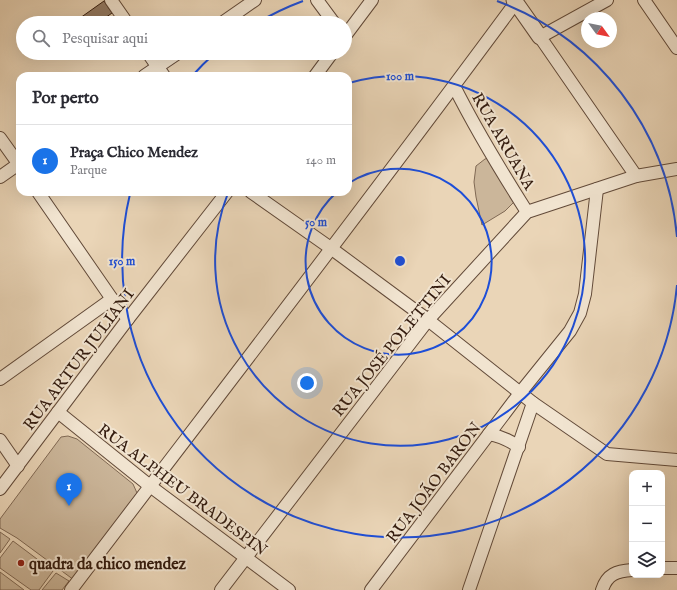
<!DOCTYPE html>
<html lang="pt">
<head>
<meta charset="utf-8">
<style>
	:root { --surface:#fff; --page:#f7f7f7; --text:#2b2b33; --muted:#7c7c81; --line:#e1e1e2; --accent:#1a73e8 }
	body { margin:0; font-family:"IM FELL English",serif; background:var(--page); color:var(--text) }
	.controls { position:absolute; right:12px; bottom:12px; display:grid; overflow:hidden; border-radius:8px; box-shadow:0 4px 16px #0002 }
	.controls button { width:36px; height:36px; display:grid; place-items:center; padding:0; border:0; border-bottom:1px solid var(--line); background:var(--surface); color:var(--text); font:20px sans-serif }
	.compass { position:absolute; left:581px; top:12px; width:36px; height:36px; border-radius:50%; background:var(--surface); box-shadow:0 4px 16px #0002; rotate:123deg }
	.you { position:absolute; left:307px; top:383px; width:14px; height:14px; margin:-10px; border:3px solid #fff; border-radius:50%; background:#1a73e8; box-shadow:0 0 0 6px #1a73e833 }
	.badge { display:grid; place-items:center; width:26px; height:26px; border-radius:50%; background:var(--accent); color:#fff; font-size:13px; font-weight:700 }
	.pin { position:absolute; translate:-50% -33px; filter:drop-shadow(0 1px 2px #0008) }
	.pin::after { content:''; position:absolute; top:21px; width:14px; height:12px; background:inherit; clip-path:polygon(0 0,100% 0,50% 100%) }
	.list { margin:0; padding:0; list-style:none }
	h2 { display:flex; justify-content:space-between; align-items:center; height:52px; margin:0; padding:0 16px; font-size:17px }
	h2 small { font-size:13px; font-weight:400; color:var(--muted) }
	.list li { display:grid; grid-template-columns:26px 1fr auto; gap:12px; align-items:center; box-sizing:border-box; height:72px; padding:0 16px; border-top:1px solid var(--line) }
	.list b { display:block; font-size:15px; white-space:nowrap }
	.list p { margin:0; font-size:13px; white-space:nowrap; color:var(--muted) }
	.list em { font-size:13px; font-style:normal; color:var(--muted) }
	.icon { flex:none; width:22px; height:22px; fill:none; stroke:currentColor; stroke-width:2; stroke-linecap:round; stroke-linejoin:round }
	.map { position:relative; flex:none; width:677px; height:590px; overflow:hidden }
	.search { position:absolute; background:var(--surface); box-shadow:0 4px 16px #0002; left:16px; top:16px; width:336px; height:44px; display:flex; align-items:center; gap:10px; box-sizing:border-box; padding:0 14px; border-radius:22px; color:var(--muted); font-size:15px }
	.panel { position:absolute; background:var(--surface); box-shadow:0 4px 16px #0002; left:16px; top:72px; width:336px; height:124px; border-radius:12px }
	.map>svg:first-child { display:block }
</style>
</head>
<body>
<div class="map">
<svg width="677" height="590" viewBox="0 0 677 590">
	<rect width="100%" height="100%" fill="#ead5b7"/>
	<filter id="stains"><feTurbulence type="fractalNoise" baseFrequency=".005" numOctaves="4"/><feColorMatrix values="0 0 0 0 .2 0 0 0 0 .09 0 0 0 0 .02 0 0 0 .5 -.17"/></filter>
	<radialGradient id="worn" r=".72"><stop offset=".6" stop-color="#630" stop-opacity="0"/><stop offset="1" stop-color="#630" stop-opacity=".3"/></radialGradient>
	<g fill="#cbb69a" stroke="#806954">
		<polygon points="488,158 516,200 505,211 482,225 476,197 474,182 476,166 485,159"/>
		<polygon points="68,436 77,439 133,484 137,493 74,580 17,538 0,528 0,519 61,437"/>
		<polygon points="0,532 10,539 0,553"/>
		<polygon points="13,541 53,571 39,590 31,590 0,568 0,558"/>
		<polygon points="0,572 24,590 0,590"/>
		<polygon points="56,573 69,581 62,590 42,590"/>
	</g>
	<polygon fill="#937c66" stroke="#341c0f" points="104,1 112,13 98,23 73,23"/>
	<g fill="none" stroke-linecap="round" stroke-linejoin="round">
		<g stroke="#624a39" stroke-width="14">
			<g id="minor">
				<polyline points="111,0 127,23"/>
				<polyline points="317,0 334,23"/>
				<polyline points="607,0 540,37 636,176"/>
				<polyline points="644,0 677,48"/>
				<polyline points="222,23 255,0"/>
				<polyline points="345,36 372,0"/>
				<polyline points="148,53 164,76"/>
				<polyline points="144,76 178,53"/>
				<polyline points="315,76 332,53"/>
				<path d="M 454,86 C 476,130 501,171 527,212"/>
				<polyline points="0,138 20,166"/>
				<polyline points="0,177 20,163"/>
				<polyline points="38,192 112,299 128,319"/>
				<polyline points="251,192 332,249 428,320 533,403 607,454 677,460"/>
				<polyline points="0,379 112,299"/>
				<polyline points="58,412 150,486 289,590"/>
				<path d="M 489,434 C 501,436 509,440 519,447"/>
				<polyline points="0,440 18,466"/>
				<polyline points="0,489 128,319 227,192"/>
				<polyline points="662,568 677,568"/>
				<path d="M 71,590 C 220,394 370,200 516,2"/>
				<polyline points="221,590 428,320 527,212 636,176 677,169"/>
				<polyline points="371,590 520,393 570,331 580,313 585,294 597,189"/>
				<polyline points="469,590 533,403"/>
				<path d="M 602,590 C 607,574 617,571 632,570"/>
			</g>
		</g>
		<g stroke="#624a39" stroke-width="17">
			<polyline id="tertiary" points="514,0 540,37"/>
		</g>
		<use href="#minor" stroke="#f1e4d0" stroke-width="12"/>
		<use href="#tertiary" stroke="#f1e4d0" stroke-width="15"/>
	</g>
	<g fill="none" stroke="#1d4ed8" stroke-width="2">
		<path d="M349 183A93 93 0 1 1 337 192"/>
		<path d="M349 83A185 185 0 1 1 228 193"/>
		<path d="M677 285A278 278 0 1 1 130 194M193 75A278 278 0 0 1 214 54M257 23A278 278 0 0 1 303 1M497 1A278 278 0 0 1 677 237"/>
	</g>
	<circle fill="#8f2418" stroke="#f1e4d0" stroke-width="1.5" cx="21" cy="563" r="4"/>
	<g text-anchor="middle" stroke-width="4" stroke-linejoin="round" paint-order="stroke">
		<g font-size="16" fill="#341c0f" stroke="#f1e4d0">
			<text transform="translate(504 141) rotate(60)" y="6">RUA ARUANA</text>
			<text transform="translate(391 345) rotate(-51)" y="6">RUA JOSÉ POLETTINI</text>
			<text transform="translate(78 359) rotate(-53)" y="6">RUA ARTUR JULIANI</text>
			<text transform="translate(433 482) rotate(-53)" y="6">RUA JOÃO BARON</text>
			<text transform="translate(183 489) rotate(37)" y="6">RUA ALPHEU BRADESPIN</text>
		</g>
		<g font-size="16" font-weight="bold" fill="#341c0f" stroke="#f1e4d0" text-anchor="start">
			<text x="29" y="569">quadra da chico mendez</text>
		</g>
	</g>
	<circle cx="400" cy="261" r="6" fill="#1d4ed8" stroke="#f1e4d0" stroke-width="2"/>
	<g font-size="12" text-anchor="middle" font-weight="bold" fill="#1d4ed8" stroke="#f1e4d0" stroke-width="4" stroke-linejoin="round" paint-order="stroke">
		<text x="400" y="80">100 m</text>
		<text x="316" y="226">50 m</text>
		<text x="122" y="265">150 m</text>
	</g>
	<rect width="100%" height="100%" filter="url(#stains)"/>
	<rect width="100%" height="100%" fill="url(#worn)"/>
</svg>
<div class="controls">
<button>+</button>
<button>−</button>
<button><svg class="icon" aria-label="layers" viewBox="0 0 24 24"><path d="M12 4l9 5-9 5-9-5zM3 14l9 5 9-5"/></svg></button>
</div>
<svg class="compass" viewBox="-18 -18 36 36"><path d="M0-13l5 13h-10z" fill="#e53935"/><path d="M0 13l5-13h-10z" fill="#7c7c81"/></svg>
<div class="you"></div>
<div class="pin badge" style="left:69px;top:506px">1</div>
<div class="search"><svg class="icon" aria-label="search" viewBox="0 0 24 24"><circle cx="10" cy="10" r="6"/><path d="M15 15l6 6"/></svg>Pesquisar aqui</div>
<section class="panel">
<h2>Por perto<small></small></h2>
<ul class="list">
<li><span class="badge">1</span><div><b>Praça Chico Mendez</b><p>Parque</p></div><em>140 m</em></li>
</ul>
</section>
</div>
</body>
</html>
